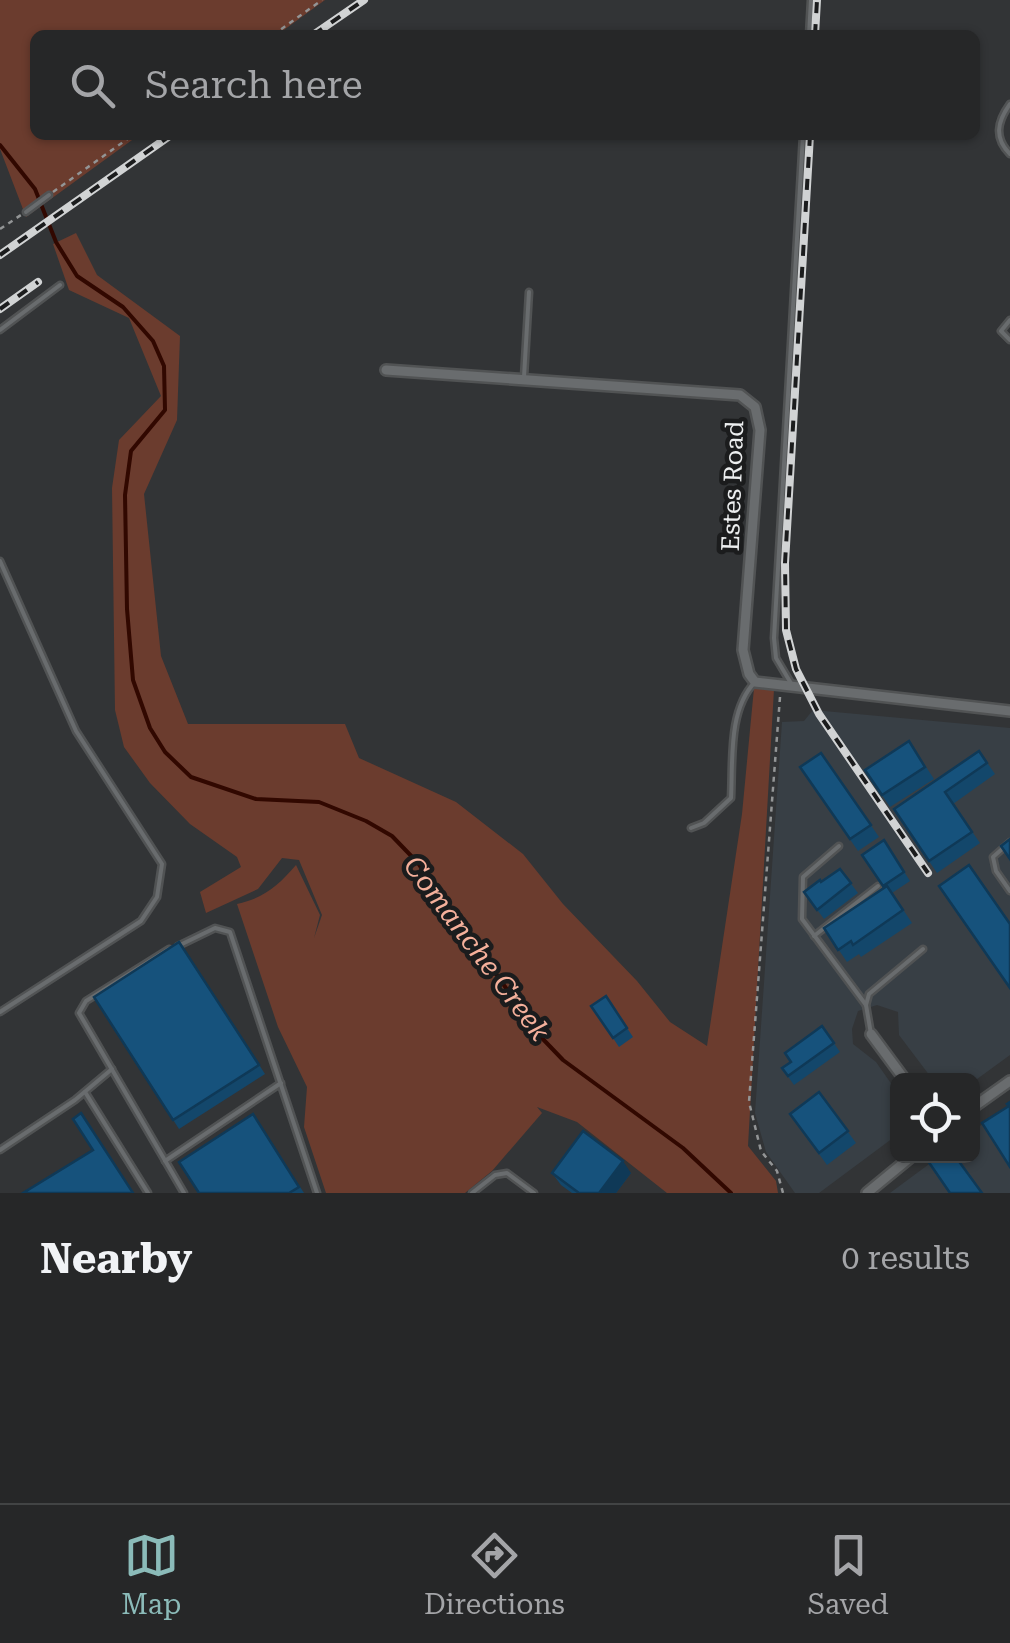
<!DOCTYPE html>
<html lang="en">
<head>
<meta charset="utf-8">
<style>
	:root { --surface:#262728; --page:#323334; --text:#f1f3f6; --muted:#a4a5a8; --line:#424445; --accent:#8bbbb9 }
	body { margin:0; font-family:"Roboto Serif",serif; background:var(--page); color:var(--text) }
	.controls { position:absolute; right:30px; bottom:30px; display:grid; overflow:hidden; border-radius:15px; box-shadow:0 2px 8px #0004 }
	.controls button { width:90px; height:90px; display:grid; place-items:center; padding:0; border:0; border-bottom:2px solid var(--line); background:var(--surface); color:var(--text); font:50px sans-serif }
	.list { margin:0; padding:0; list-style:none }
	h2 { display:flex; justify-content:space-between; align-items:center; height:130px; margin:0; padding:0 40px; font-size:42px }
	h2 small { font-size:32px; font-weight:400; color:var(--muted) }
	.icon { flex:none; width:55px; height:55px; fill:none; stroke:currentColor; stroke-width:2; stroke-linecap:round; stroke-linejoin:round }
	.map { position:relative; flex:none; width:1010px; height:1193px; overflow:hidden }
	.search { position:absolute; background:var(--surface); box-shadow:0 2px 8px #0004; left:30px; right:30px; top:30px; height:110px; display:flex; align-items:center; gap:25px; box-sizing:border-box; padding:0 35px; border-radius:15px; color:var(--muted); font-size:38px }
	.sheet { height:310px; background:var(--surface) }
	nav { display:flex; justify-content:space-around; align-items:center; box-sizing:border-box; height:140px; border-top:2px solid var(--line); background:var(--surface); font-size:28px; color:var(--muted) }
	nav a { display:grid; justify-items:center; gap:5px }
	nav .on { color:var(--accent) }
	.map>svg:first-child { display:block }
</style>
</head>
<body>
<div class="map">
<svg width="1010" height="1193" viewBox="0 0 1010 1193">
	<rect width="100%" height="100%" fill="#323436"/>
	<g fill="#383f45">
		<polygon points="813,710 1010,728 1010,1055 973,1082 933,1080 899,1035 898,1012 877,1005 858,1011 852,1029 853,1044 876,1062 897,1092 897,1135 819,1193 795,1193 766,1152 755,1113 782,722 804,721"/>
		<polygon points="1010,1104 1010,1193 890,1193 940,1156 972,1156 973,1131"/>
	</g>
	<g fill="#6b3c2e">
		<polygon points="0,0 325,0 277,35 35,35 35,135 139,135 26,217 0,149"/>
		<path d="M 76,233 L 97,275 L 180,336 L 177,420 L 144,494 L 161,656 L 188,724 L 345,724 L 359,758 L 456,802 L 523,854 L 563,904 L 637,981 L 670,1022 L 707,1046 L 742,814 L 754,688 L 774,689 L 748,1146 L 776,1181 L 778,1193 L 667,1193 L 577,1122 L 537,1107 L 542,1113 L 492,1171 L 465,1193 L 326,1193 L 304,1127 L 307,1087 L 278,1027 L 237,904 C 264,898 278,886 296,865 L 320,915 L 314,938 L 322,915 L 299,860 L 282,858 L 258,889 L 206,913 L 200,892 L 241,867 L 237,857 L 190,824 L 150,783 L 124,747 L 115,710 L 112,488 L 119,440 L 161,396 L 129,318 L 69,290 L 53,244 Z"/>
	</g>
	<g fill="none" stroke-linecap="round" stroke-linejoin="round">
		<polyline stroke="#310800" stroke-width="4" points="0,145 35,189 56,242 77,276 123,307 153,341 164,366 165,410 131,451 125,495 127,609 133,680 150,728 165,752 191,777 256,799 319,802 366,821 392,836 418,863 455,920 474,941 483,960 487,961 539,1035 563,1060 683,1148 731,1193"/>
		<g stroke="#515354" stroke-width="9">
			<g id="service">
				<polyline points="809,35 811,0"/>
				<path d="M 1010,104 C 997,122 994,138 1010,154"/>
				<polyline points="26,212 49,195"/>
				<polyline points="1010,320 1001,331 1010,340"/>
				<polyline points="0,330 60,285"/>
				<polyline points="524,377 529,292"/>
				<polyline points="0,561 76,731 162,864 157,897 141,921 0,1012"/>
				<polyline points="792,685 776,658 774,638 803,135"/>
				<path d="M 691,828 L 704,823 L 731,798 C 733,760 728,710 755,682"/>
				<polyline points="1010,842 993,857 996,871 1010,891"/>
				<polyline points="839,846 803,877 802,919 866,1005"/>
				<polyline points="814,936 878,886"/>
				<polyline points="178,946 215,928 230,932 317,1193"/>
				<polyline points="169,949 86,1001 79,1013 184,1193"/>
				<polyline points="871,1034 866,1005 869,994 923,949"/>
				<polyline points="85,1092 148,1193"/>
				<polyline points="0,1150 75,1100 112,1069"/>
				<polyline points="165,1161 281,1083"/>
				<polyline points="472,1193 495,1175 507,1173 534,1193"/>
			</g>
		</g>
		<g stroke="#515354" stroke-width="14">
			<g id="minor">
				<polyline points="386,370 740,395 755,407 760,430 743,650 749,674 755,682 1010,711"/>
				<polyline points="871,1034 905,1080"/>
				<polyline points="972,1108 1010,1081"/>
				<polyline points="867,1193 912,1156"/>
			</g>
		</g>
		<g stroke="#939596" stroke-width="2.5" stroke-dasharray="5 5" stroke-linecap="butt">
			<polyline points="273,35 322,0"/>
			<polyline points="53,192 133,135"/>
			<polyline points="0,229 21,215"/>
			<polyline points="780,697 749,1102 761,1151 777,1171 783,1193"/>
		</g>
		<use href="#service" stroke="#696c6e" stroke-width="4"/>
		<use href="#minor" stroke="#696c6e" stroke-width="9"/>
		<g stroke="#d1d3d4" stroke-width="8">
			<g id="rail">
				<polyline points="313,35 364,0"/>
				<polyline points="815,35 817,0"/>
				<polyline points="810,135 785,563 786,630 796,669 819,714 928,873"/>
				<polyline points="0,255 171,135"/>
				<polyline points="0,309 38,282"/>
			</g>
		</g>
		<use href="#rail" stroke="#1b1c1d" stroke-width="4" stroke-dasharray="11" stroke-linecap="butt"/>
	</g>
	<g fill="#13476b">
		<polygon points="909,741 934,779 890,807 865,770"/>
		<polygon points="979,751 995,774 953,804 980,843 937,873 894,809"/>
		<polygon points="821,753 879,837 858,851 800,767"/>
		<polygon points="884,840 910,881 892,893 912,923 861,957 859,954 847,962 824,928 884,888 862,855"/>
		<polygon points="840,869 858,893 824,919 804,892"/>
		<polygon points="179,942 265,1074 179,1129 94,997"/>
		<polygon points="606,996 633,1037 619,1047 613,1038"/>
		<polygon points="822,1026 840,1052 794,1085 782,1068 791,1062"/>
		<polygon points="819,1092 856,1143 827,1165 790,1114"/>
		<polygon points="253,1114 304,1193 199,1193"/>
		<polygon points="552,1173 631,1173 616,1193 572,1193 561,1185"/>
	</g>
	<polygon fill="#0f3957" points="623,1161 631,1173 616,1193 599,1193"/>
	<g fill="#16527c" stroke="#0f3957" stroke-width="2.5">
		<polygon points="909,741 925,767 882,795 865,770"/>
		<polygon points="979,751 987,763 945,792 972,832 929,861 894,809"/>
		<polygon points="821,753 871,825 850,839 800,767"/>
		<polygon points="1010,839 1010,859 1001,846"/>
		<polygon points="884,840 904,872 883,886 862,855"/>
		<polygon points="969,865 1010,924 1010,988 939,886"/>
		<polygon points="840,869 851,883 817,910 804,892 820,880 821,882"/>
		<polygon points="887,886 903,910 853,945 851,941 838,950 824,928"/>
		<polygon points="179,942 259,1065 173,1120 94,997"/>
		<polygon points="606,996 627,1028 613,1038 591,1006"/>
		<polygon points="822,1026 834,1043 788,1076 782,1068 791,1062 785,1053"/>
		<polygon points="819,1092 848,1131 819,1153 790,1114"/>
		<polygon points="1010,1102 1010,1167 982,1123 1009,1106 1007,1104"/>
		<polygon points="81,1113 133,1193 23,1193 93,1150 73,1119"/>
		<polygon points="253,1114 299,1187 289,1193 199,1193 179,1162"/>
		<polygon points="583,1131 623,1161 599,1193 579,1193 552,1173"/>
		<polygon points="936,1156 955,1156 982,1193 950,1193 928,1161"/>
	</g>
	<g text-anchor="middle" stroke-width="9" stroke-linejoin="round" paint-order="stroke">
		<g font-size="25" fill="#eceeef" stroke="#1b1c1d">
			<text transform="translate(732 486) rotate(-88)" y="9">Estes Road</text>
		</g>
		<g font-size="28" font-style="italic" fill="#f5b09b" stroke="#1b1c1d">
			<text transform="translate(477 948) rotate(53)" y="10">Comanche Creek</text>
		</g>
	</g>
</svg>
<div class="controls">
<button><svg class="icon" aria-label="locate" viewBox="0 0 24 24"><circle cx="12" cy="12" r="6"/><path d="M12 2v4M12 18v4M2 12h4M18 12h4"/></svg></button>
</div>
<div class="search"><svg class="icon" aria-label="search" viewBox="0 0 24 24"><circle cx="10" cy="10" r="6"/><path d="M15 15l6 6"/></svg>Search here</div>
</div>
<section class="sheet">
<h2>Nearby<small>0 results</small></h2>
<ul class="list">
</ul>
</section>
<nav>
<a class="on"><svg class="icon" aria-label="map" viewBox="0 0 24 24"><path d="M3 6l6-2 6 2 6-2v14l-6 2-6-2-6 2zM9 4v14M15 6v14"/></svg>Map</a>
<a><svg class="icon" aria-label="directions" viewBox="0 0 24 24"><path d="M12 3l9 9-9 9-9-9zM9 14v-3h6M13 9l2 2-2 2"/></svg>Directions</a>
<a><svg class="icon" aria-label="saved" viewBox="0 0 24 24"><path d="M7 4h10v16l-5-4-5 4z"/></svg>Saved</a>
</nav>
</body>
</html>
